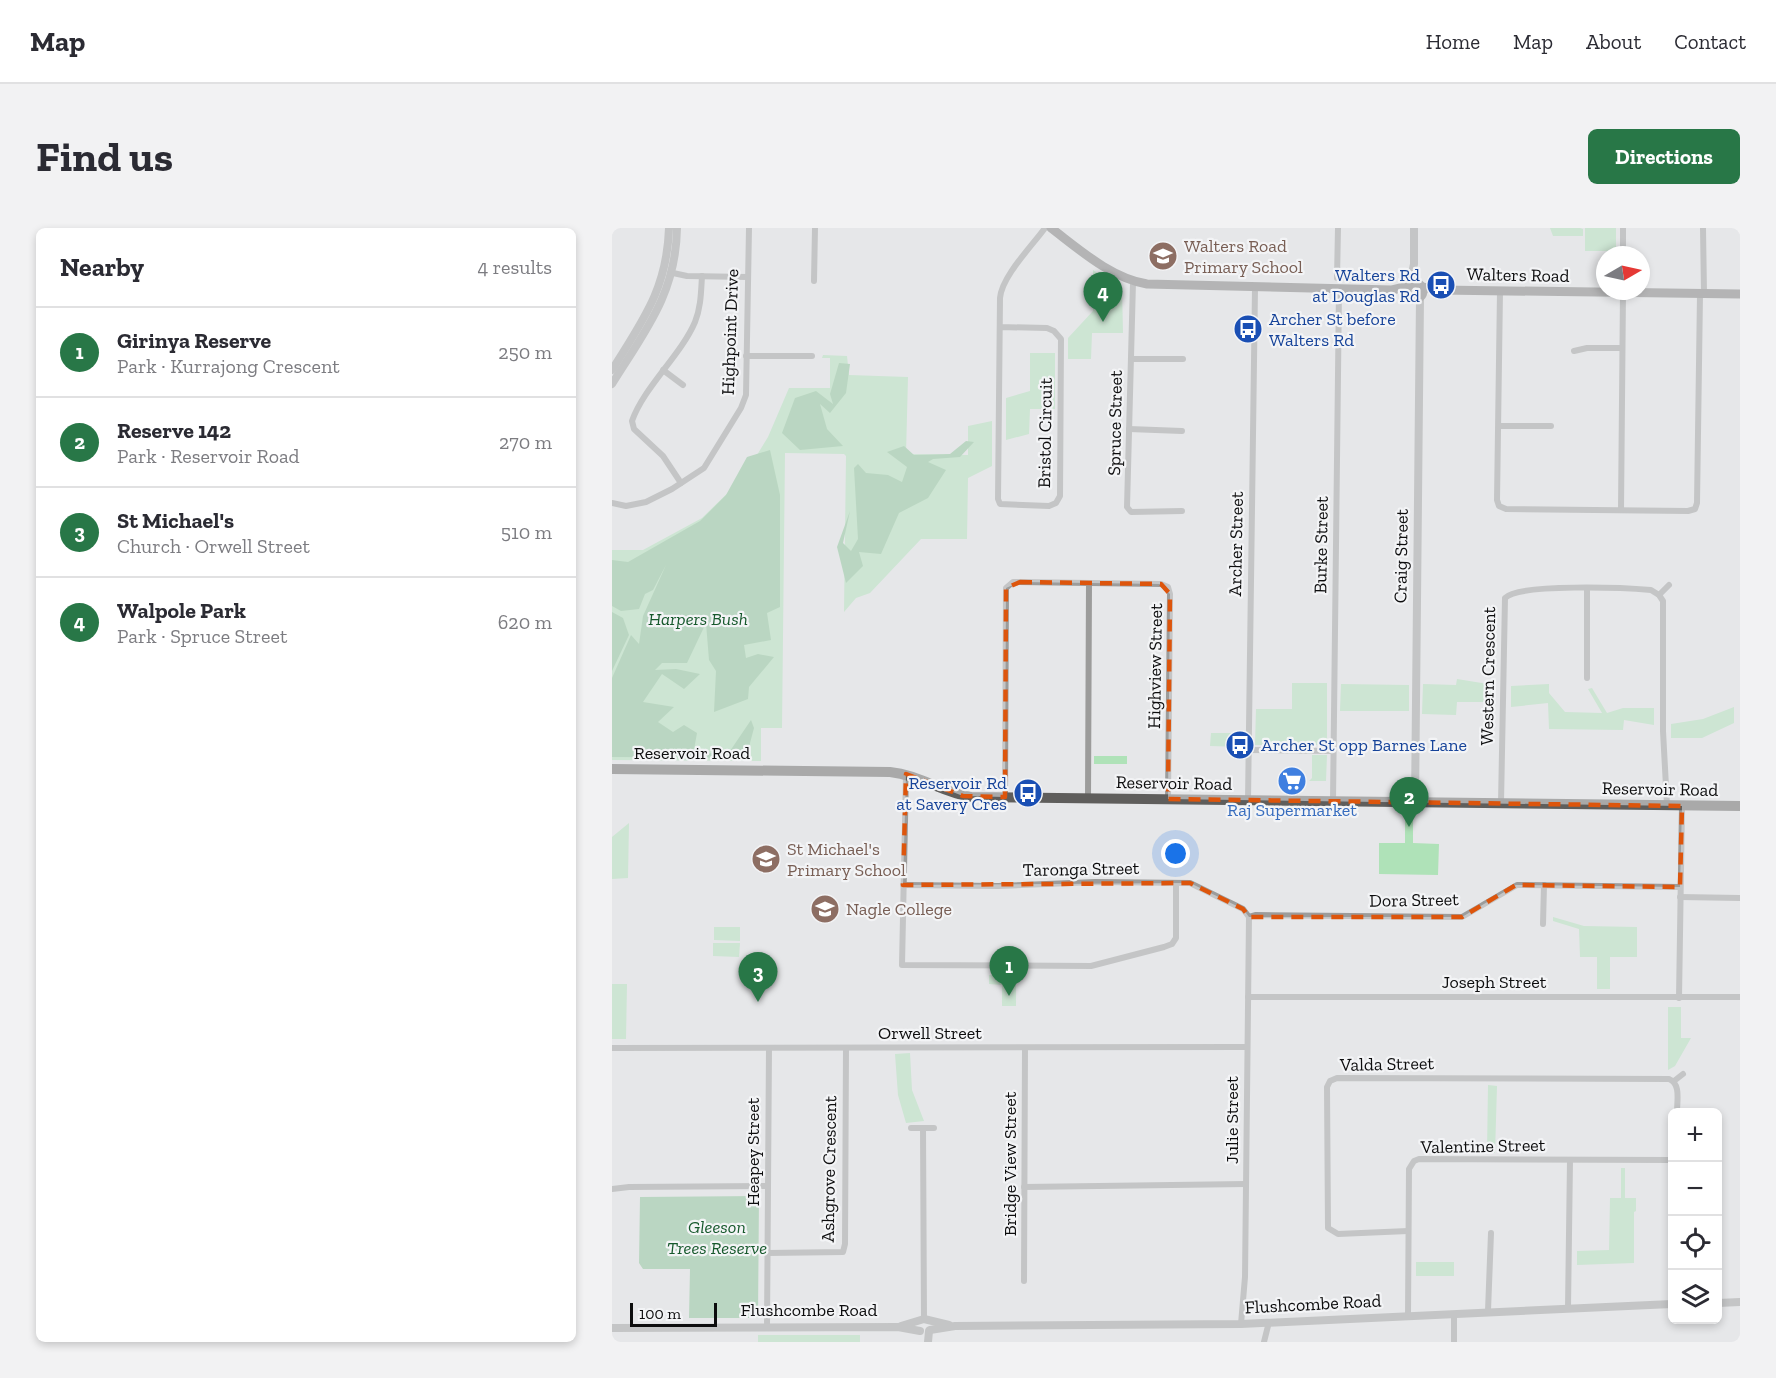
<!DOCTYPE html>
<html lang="en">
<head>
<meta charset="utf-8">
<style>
	:root { --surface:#fff; --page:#f2f2f3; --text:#2b2b33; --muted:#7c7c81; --line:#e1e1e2; --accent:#287747 }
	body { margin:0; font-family:"Zilla Slab",serif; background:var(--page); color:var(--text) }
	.controls { position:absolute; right:18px; bottom:18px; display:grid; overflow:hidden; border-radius:9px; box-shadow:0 3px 9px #0003 }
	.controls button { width:54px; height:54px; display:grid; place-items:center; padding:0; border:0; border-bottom:2px solid var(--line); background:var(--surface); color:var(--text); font:30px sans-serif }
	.compass { position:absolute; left:984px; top:18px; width:54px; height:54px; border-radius:50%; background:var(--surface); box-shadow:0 3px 9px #0003; rotate:81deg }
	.scale { position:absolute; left:18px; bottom:15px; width:87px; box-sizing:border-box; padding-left:6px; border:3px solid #0d0d0e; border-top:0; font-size:16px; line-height:21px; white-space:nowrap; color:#0d0d0e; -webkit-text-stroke:4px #f3f4f6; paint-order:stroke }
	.you { position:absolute; left:564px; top:626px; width:21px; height:21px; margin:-15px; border:4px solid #fff; border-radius:50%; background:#1a73e8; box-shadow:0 0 0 9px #1a73e833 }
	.badge { display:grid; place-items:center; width:39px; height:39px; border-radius:50%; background:var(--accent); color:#fff; font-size:20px; font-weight:700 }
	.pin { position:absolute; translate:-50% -50px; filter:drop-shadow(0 2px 3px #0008) }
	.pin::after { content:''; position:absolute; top:32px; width:21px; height:18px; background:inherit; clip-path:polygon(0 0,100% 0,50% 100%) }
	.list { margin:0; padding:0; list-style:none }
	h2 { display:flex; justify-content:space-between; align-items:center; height:78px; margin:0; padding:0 24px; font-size:26px }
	h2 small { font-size:20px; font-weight:400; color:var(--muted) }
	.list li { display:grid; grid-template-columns:39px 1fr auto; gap:18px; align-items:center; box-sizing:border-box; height:90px; padding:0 24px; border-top:2px solid var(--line) }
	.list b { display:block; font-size:22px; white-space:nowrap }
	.list p { margin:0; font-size:20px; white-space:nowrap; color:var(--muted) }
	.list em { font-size:20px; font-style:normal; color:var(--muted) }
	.icon { flex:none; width:33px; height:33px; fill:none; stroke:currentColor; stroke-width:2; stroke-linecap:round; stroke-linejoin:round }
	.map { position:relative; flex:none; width:1128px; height:1114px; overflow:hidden; border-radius:9px }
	header { display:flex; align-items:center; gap:36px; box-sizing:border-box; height:84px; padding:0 30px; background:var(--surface); border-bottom:2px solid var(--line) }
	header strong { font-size:28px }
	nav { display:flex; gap:33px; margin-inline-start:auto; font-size:21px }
	.intro { display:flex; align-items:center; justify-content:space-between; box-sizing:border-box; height:144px; padding:0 36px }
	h1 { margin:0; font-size:42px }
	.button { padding:15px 27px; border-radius:9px; background:var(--accent); color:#fff; font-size:21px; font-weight:700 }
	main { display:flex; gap:36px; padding:0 36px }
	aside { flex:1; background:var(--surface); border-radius:9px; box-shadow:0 3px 9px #0003 }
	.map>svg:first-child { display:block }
</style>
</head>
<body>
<header>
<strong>Map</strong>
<nav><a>Home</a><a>Map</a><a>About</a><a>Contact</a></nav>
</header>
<div class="intro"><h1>Find us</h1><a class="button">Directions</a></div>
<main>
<aside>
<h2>Nearby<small>4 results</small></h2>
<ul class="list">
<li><span class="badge">1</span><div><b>Girinya Reserve</b><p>Park · Kurrajong Crescent</p></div><em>250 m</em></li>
<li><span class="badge">2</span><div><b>Reserve 142</b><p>Park · Reservoir Road</p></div><em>270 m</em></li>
<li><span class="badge">3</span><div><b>St Michael's</b><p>Church · Orwell Street</p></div><em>510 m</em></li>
<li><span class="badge">4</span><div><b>Walpole Park</b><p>Park · Spruce Street</p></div><em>620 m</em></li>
</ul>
</aside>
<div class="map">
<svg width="1128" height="1114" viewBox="0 0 1128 1114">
	<rect width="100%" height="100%" fill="#e6e7e9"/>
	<g fill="#afe2b8">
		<polygon points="938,0 968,0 971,1 971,8 941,8"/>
		<rect x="973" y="0" width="31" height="23"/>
		<polygon points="481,42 510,60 511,105 480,105 479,131 456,131 456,110 481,83"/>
		<polygon points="418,125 443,125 443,181 418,181 417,206 394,212 394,170 418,163"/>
		<polygon points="211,127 235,128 237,147 296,149 294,226 356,227 356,198 380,193 380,238 356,250 355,311 309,311 258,365 244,370 232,384 234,228 232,226 173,225 170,500 149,500 149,533 0,532 0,322 31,322 90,290 131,250 156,209 177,160 218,160 218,130 210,130"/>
		<polygon points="845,451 882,457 882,474 845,474 844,487 810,486 811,456 844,457"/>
		<polygon points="680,455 715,455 715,517 643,517 644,481 680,481"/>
		<polygon points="729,456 797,457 797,483 728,483"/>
		<polygon points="937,456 937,465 953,484 990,485 976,461 980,460 995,485 1011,480 1042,480 1042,497 1012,492 1011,502 937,501 936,475 899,479 899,458"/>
		<polygon points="1122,479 1122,495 1090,510 1059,510 1059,496 1091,491"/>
		<polygon points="599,505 630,505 630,519 598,518"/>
		<polygon points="700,527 715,527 714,553 697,553 700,550"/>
		<rect x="482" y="528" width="33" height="8"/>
		<polygon points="793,583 801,583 801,615 827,616 826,647 767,646 767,615 793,615"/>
		<polygon points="17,595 16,650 0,651 0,609"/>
		<polygon points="941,689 972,698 1025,699 1025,729 998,729 998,761 985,761 985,729 968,729 967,701 941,693"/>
		<polygon points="102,699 128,699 128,713 102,712"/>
		<polygon points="101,715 128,715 127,729 101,728"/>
		<polygon points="404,746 404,778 390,778 390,757 377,756 377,747"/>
		<polygon points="0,756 15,756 14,811 0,811"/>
		<polygon points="1056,779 1069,779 1069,810 1079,810 1063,838 1056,842"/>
		<polygon points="298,825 300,862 312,893 294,895 286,867 283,826"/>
		<polygon points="876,857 885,858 883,925 875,925"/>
		<polygon points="1009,940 1013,940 1013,970 1024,970 1024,983 1022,984 1022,1035 965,1037 965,1023 997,1022 998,970 1009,970"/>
		<rect x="804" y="1034" width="38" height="14"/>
		<rect x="146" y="1107" width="102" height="7"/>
	</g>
	<g fill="#86c292">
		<polygon points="227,135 238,136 234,165 218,185 208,176 215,201 231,218 188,222 170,205 183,170 204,163 221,176 218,166"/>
		<polygon points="354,213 362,214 348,229 321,231 316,234 334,242 316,270 287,285 269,326 247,324 251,338 234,355 225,319 238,283 231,315 239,323 246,311 242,240 246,236 254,245 276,247 290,254 295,239 275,224 292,218 302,227 338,226"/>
		<polygon points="158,222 168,267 168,379 155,385 159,412 132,417 134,430 146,426 162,429 137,459 136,471 102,484 104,443 97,432 94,395 75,435 50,435 43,442 64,441 88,446 72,461 50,446 31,474 62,479 46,494 61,504 72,497 85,505 81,527 118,523 139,492 142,500 134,530 0,529 0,450 19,407 27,416 31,388 54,337 41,362 33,366 27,381 9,383 0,378 0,332 16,334 88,293 114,267 135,229"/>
		<polygon points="0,384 11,390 17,407 0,443"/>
		<polygon points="147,968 146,1090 77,1090 78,1041 31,1041 27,1035 28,969"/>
	</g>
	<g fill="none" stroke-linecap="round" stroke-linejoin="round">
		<g stroke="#9c9c9b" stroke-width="6">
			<polyline points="1011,0 1011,27"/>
			<polyline points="1091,0 1092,65"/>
			<polyline points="61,45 75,48 136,49"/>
			<polyline points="725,50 726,0"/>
			<polyline points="202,53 203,0"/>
			<polyline points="521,54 515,279 519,284 570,283"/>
			<polyline points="888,63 885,272 887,278 894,281 1076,283 1083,281 1085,275 1088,66"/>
			<path d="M 388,99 L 435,100 L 442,103 L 449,111 L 448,268 L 444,275 L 437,278 L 388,276 L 386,271 L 388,70 C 390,48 420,18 433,0"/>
			<polyline points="962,123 975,120 1010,120"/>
			<polyline points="134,128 200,128"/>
			<polyline points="519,131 571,131"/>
			<polyline points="51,142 71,157"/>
			<polyline points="887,198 939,198"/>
			<polyline points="517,201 570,203"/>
			<path d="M 69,255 L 51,228 L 22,201 L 20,193 C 32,159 69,127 83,94 C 89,79 89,64 90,48"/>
			<polyline points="0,275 14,278 34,274 60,261 92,240 129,180 134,167 137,0"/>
			<polyline points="1009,282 1011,63"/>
			<polyline points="1047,367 1057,357"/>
			<polyline points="975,450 975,360"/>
			<polyline points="637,522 721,523"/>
			<polyline points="294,546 290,737 479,738 552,719 560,716 564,710 564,655"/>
			<polyline points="393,569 394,360 401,354 408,354 549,356 556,359 558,366 556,571"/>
			<polyline points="476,571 477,355"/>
			<polyline points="636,573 643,60"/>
			<polyline points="721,573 727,61"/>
			<path d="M 889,575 L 893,370 C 907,355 1015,360 1039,362 L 1047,367 L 1051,373 L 1051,503 L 1055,577"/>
			<polyline points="291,657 386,658 483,654 578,655 631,681 637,689"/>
			<polyline points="1068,669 1128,670"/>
			<polyline points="637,689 644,687 850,689 905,657 1068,659"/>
			<polyline points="931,696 932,657"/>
			<polyline points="636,769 1128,769"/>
			<polyline points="1067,770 1070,578"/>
			<polyline points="0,820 635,819"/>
			<polyline points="1062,853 1071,846"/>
			<polyline points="299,900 322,900"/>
			<polyline points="311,900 312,1091"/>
			<polyline points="412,959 634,956"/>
			<polyline points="0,961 17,959 156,958"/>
			<path d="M 796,1003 L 726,1006 L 716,1000 L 715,859 L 718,853 L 725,850 L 1057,851 C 1069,856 1065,872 1065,884"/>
			<polyline points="156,1025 231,1024 233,1016 234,820"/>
			<polyline points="412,1053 413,820"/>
			<polyline points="956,1080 958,932"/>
			<polyline points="876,1083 879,1005"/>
			<polyline points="842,1086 842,1114"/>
			<polyline points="796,1088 797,941 802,933 807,931 1060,932"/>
			<polyline points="629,1096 633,1049 637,689"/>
			<polyline points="155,1099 157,820"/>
			<polyline points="652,1114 657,1094"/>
		</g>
		<g stroke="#9c9c9b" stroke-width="8">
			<polyline points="798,56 802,36 802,0"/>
			<path d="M 0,142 C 31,92 55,61 57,0"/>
			<path d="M 0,156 C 33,103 64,66 65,0"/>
			<polyline points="803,575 808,69"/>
			<polyline points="1106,1075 1128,1074"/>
			<polyline points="289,1098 312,1091 337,1097"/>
			<polyline points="0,1100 286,1099 308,1103"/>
			<polyline points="318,1102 343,1098 629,1096 1060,1076"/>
			<polyline points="316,1114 317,1103"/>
		</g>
		<g stroke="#787776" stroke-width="9">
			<path d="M 439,0 C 468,22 499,50 535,56 L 780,62 L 797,58"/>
			<circle cx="803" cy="63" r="8"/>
			<polyline points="810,59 828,62 1128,66"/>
		</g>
		<path stroke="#5f5e5c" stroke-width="10" d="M 0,541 L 278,544 C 307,547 330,564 359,569 L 1128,578"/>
	</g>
	<path d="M0 0H1128V1114H0ZM 408,354 L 549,356 L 558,366 L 556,571 L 1070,578 L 1068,659 L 904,657 L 850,689 L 637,689 L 631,681 L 578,655 L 291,657 L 294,546 L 351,568 L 393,569 L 394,360 Z" fill="#e6e7e9" fill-opacity=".55" fill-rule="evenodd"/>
	<path fill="none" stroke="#dd550c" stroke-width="4.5" stroke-dasharray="12 8" stroke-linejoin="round" d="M 408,354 L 549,356 L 558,366 L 556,571 L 1070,578 L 1068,659 L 904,657 L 850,689 L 637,689 L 631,681 L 578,655 L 291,657 L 294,546 L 351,568 L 393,569 L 394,360 Z"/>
	<defs>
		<g id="school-disc" transform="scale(1.5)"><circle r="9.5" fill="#8d6e63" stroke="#f3f4f6"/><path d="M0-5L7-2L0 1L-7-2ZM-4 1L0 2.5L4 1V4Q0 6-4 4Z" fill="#fff"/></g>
		<g id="bus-disc" transform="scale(1.5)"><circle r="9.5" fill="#1a4fb4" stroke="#f3f4f6"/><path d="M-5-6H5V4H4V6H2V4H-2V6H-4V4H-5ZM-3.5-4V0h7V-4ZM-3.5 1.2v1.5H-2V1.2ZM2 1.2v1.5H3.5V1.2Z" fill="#fff"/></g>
		<g id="supermarket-disc" transform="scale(1.5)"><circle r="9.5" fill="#3f7fe0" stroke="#f3f4f6"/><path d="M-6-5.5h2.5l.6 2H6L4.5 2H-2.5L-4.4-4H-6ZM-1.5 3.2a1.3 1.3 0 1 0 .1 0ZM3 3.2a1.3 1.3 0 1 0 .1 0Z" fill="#fff"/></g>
	</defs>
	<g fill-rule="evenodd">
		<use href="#school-disc" x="551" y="28"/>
		<use href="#bus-disc" x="829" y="57"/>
		<use href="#bus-disc" x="636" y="101"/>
		<use href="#bus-disc" x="628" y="517"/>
		<use href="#supermarket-disc" x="680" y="553"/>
		<use href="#bus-disc" x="416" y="565"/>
		<use href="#school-disc" x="154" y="631"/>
		<use href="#school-disc" x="213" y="681"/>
	</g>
	<g text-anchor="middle" stroke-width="4.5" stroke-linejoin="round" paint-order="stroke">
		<g font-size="18" fill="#785e54" stroke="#f3f4f6" text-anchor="start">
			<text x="572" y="24">Walters Road<tspan x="572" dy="21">Primary School</tspan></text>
			<text x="175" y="627">St Michael's<tspan x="175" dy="21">Primary School</tspan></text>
			<text x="234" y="687">Nagle College</text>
		</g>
		<g font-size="18" fill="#164399" stroke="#f3f4f6" text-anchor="end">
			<text x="808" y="53">Walters Rd<tspan x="808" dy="21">at Douglas Rd</tspan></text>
			<text x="657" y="97" text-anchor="start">Archer St before<tspan x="657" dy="21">Walters Rd</tspan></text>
			<text x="649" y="523" text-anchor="start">Archer St opp Barnes Lane</text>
			<text x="395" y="561">Reservoir Rd<tspan x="395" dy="21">at Savery Cres</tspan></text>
		</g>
		<g font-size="18" fill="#0d0d0e" stroke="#f3f4f6">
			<text transform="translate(906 47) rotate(1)" y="6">Walters Road</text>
			<text transform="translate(118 104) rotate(-88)" y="6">Highpoint Drive</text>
			<text transform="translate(503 195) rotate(-89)" y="6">Spruce Street</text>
			<text transform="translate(433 205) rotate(-89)" y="6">Bristol Circuit</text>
			<text transform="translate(624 316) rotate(-89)" y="6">Archer Street</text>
			<text transform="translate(709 317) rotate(-89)" y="6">Burke Street</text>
			<text transform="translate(789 328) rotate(-89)" y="6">Craig Street</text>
			<text transform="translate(543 438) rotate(-89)" y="6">Highview Street</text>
			<text transform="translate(876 448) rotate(-89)" y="6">Western Crescent</text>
			<text x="80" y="531">Reservoir Road</text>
			<text transform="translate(562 555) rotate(1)" y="6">Reservoir Road</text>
			<text transform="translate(1048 561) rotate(1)" y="6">Reservoir Road</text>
			<text transform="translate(469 641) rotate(-1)" y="6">Taronga Street</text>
			<text transform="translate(802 672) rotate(-1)" y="6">Dora Street</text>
			<text x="882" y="760">Joseph Street</text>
			<text x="318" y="811">Orwell Street</text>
			<text transform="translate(775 836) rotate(-1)" y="6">Valda Street</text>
			<text transform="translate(620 892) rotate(-90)" y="6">Julie Street</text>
			<text transform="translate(871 918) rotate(-1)" y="6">Valentine Street</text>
			<text transform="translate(141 924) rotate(-90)" y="6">Heapey Street</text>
			<text transform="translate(398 936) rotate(-90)" y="6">Bridge View Street</text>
			<text transform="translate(217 941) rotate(-89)" y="6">Ashgrove Crescent</text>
			<text transform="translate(701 1076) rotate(-3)" y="6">Flushcombe Road</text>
			<text x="197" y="1088">Flushcombe Road</text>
		</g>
		<g font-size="18" font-style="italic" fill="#15582b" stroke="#f3f4f6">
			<text x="86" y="397">Harpers Bush</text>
			<text x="105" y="1005">Gleeson<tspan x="105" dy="21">Trees Reserve</tspan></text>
		</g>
		<g font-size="18" fill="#366cbe" stroke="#f3f4f6">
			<text x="680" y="588">Raj Supermarket</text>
		</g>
	</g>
</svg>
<div class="controls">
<button>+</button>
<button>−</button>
<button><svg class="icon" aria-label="locate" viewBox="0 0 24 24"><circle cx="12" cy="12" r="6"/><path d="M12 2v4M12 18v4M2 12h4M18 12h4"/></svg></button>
<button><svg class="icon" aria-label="layers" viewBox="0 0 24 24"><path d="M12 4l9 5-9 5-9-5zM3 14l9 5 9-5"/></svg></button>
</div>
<svg class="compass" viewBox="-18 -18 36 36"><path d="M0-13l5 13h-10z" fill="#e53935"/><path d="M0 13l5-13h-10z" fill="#7c7c81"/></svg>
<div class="scale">100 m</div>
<div class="you"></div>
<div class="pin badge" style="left:397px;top:768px">1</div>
<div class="pin badge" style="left:797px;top:599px">2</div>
<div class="pin badge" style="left:146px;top:774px">3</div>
<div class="pin badge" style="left:491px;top:94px">4</div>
</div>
</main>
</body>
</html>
